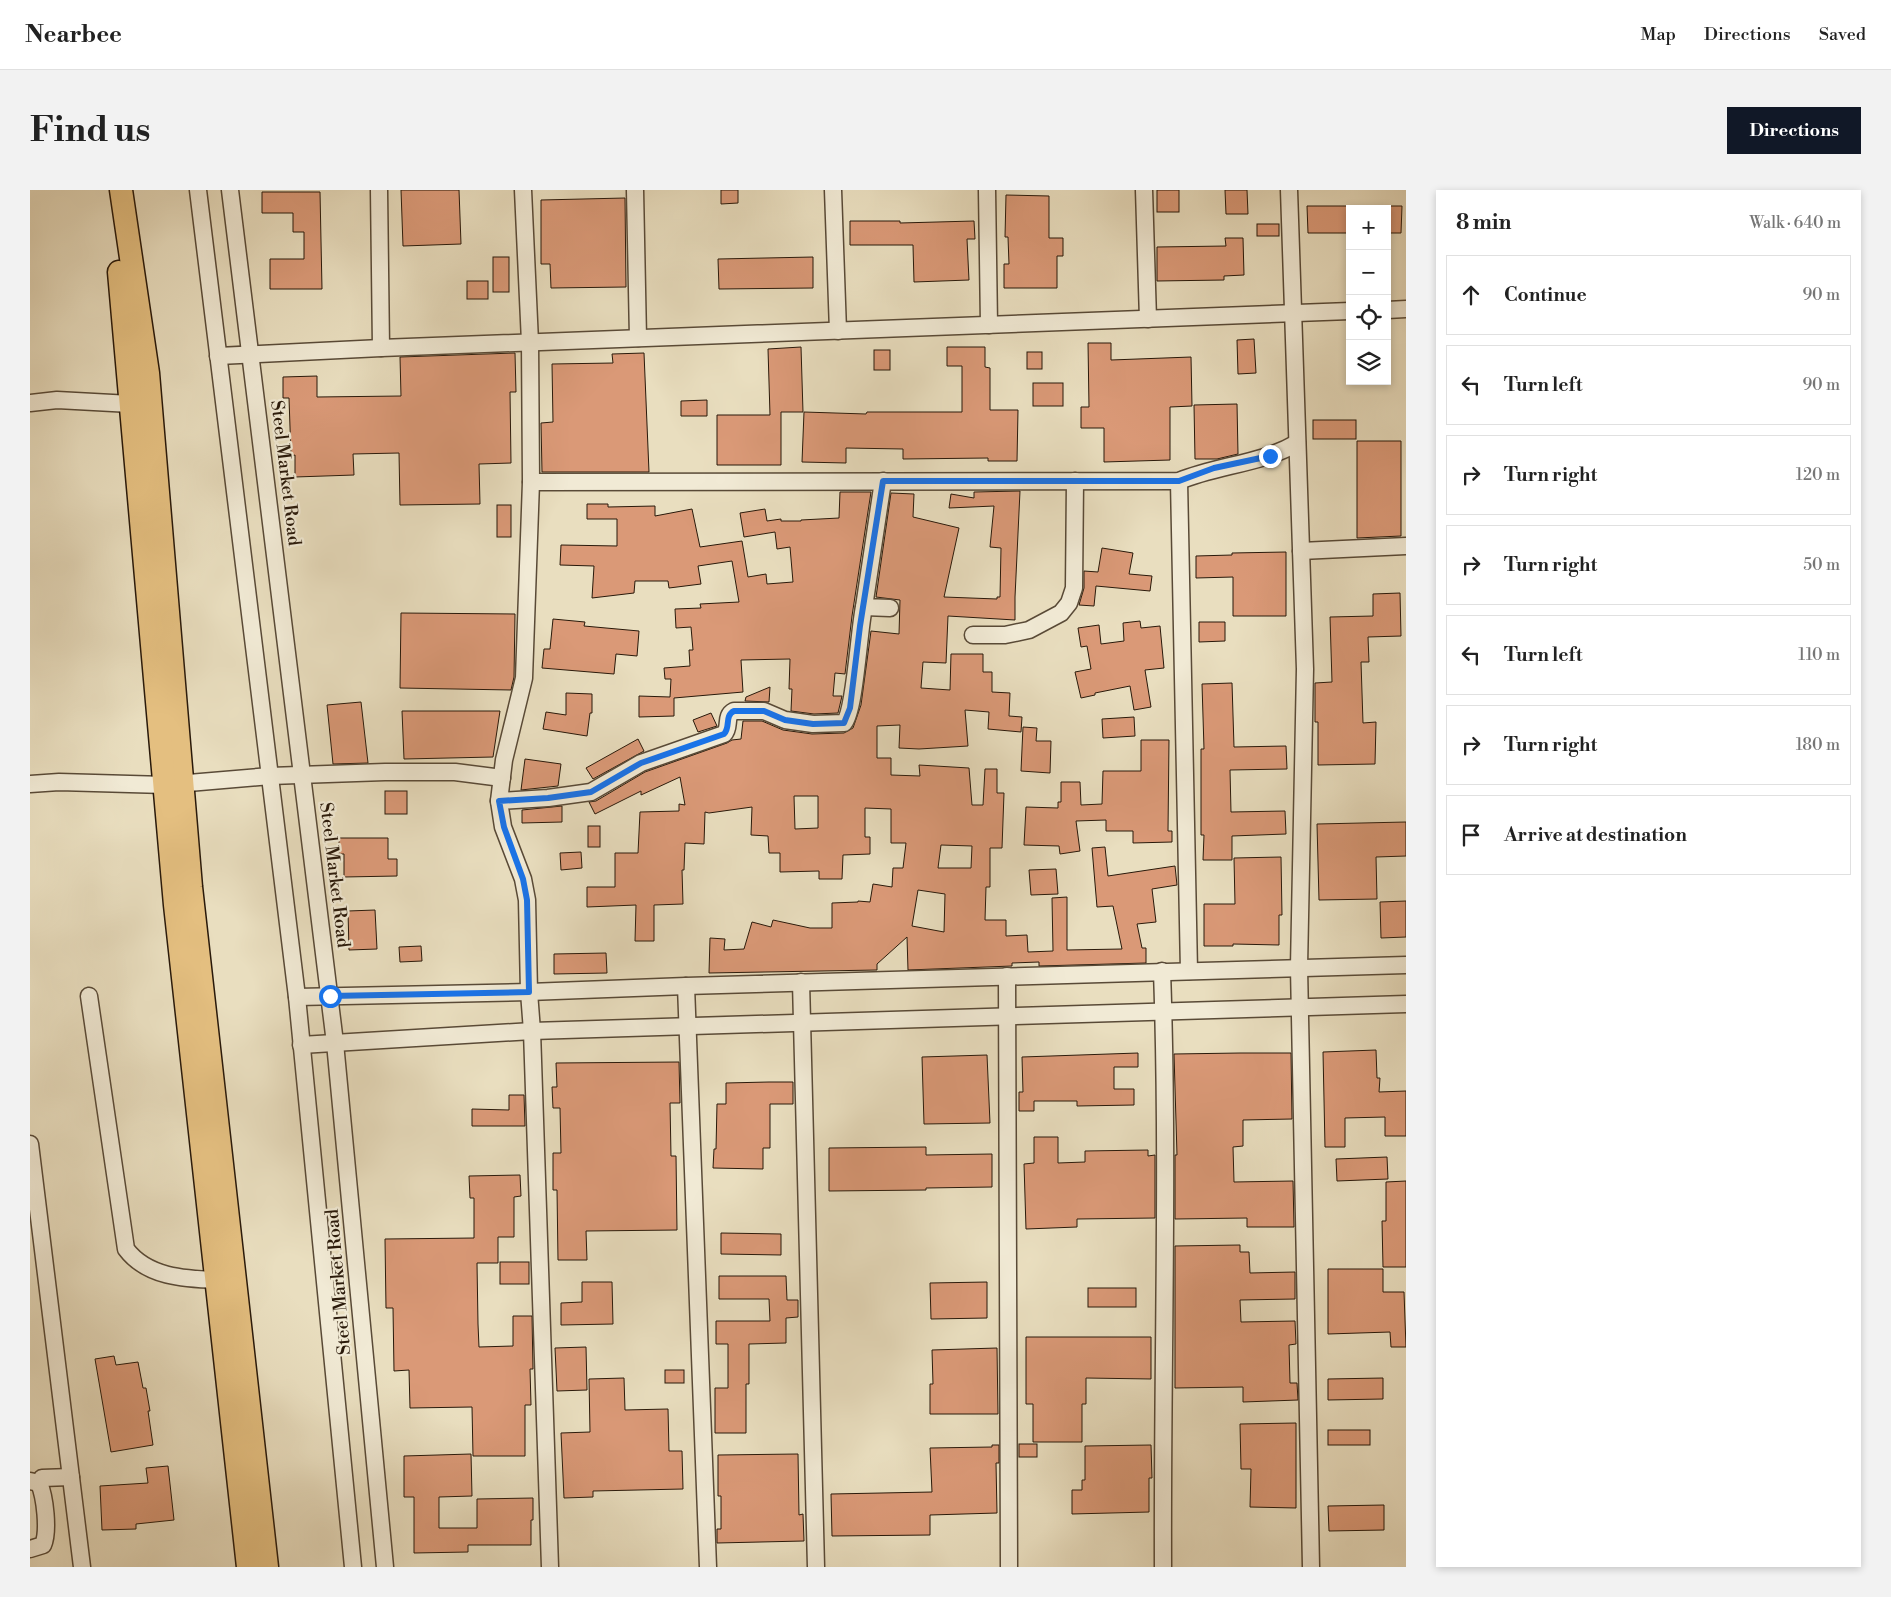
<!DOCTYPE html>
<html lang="en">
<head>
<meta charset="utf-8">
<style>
	:root { --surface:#fff; --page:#f2f2f2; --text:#222; --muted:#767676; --line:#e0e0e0; --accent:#111827 }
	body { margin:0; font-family:"Libre Bodoni",serif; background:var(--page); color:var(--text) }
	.controls { position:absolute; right:15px; top:15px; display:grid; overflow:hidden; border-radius:0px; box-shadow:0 2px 8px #0003 }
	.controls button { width:45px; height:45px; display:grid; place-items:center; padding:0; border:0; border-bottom:1px solid var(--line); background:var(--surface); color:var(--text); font:25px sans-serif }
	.stop { position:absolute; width:15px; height:15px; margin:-11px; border:4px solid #1a73e8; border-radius:50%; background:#fff }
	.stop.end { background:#1a73e8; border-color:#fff; box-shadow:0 1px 5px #0008 }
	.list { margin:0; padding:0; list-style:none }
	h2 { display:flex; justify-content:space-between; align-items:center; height:65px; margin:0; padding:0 20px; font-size:21px }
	h2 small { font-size:16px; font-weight:400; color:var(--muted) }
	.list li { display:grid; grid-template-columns:32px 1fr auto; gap:15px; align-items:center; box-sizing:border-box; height:80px; margin:0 10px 10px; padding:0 10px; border:1px solid var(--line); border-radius:0px }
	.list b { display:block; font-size:19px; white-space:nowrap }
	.list em { font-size:16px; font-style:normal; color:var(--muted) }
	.icon { flex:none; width:28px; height:28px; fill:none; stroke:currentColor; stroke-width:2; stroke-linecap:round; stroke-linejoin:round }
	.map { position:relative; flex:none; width:1376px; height:1377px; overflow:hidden; border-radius:0px }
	header { display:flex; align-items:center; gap:30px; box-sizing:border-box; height:70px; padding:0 25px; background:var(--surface); border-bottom:1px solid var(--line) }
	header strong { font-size:24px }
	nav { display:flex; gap:28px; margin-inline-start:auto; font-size:18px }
	.intro { display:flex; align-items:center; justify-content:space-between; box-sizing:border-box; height:120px; padding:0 30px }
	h1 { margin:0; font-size:35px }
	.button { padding:12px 22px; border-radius:0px; background:var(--accent); color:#fff; font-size:18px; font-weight:700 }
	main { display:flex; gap:30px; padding:0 30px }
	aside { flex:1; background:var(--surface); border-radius:0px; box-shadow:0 2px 8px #0003 }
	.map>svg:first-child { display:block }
</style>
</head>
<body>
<header>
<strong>Nearbee</strong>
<nav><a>Map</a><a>Directions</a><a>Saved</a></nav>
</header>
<div class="intro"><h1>Find us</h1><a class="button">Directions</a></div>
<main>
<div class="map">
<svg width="1376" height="1377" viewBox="0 0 1376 1377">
	<rect width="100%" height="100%" fill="#e9debf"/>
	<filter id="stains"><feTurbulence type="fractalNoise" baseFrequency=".004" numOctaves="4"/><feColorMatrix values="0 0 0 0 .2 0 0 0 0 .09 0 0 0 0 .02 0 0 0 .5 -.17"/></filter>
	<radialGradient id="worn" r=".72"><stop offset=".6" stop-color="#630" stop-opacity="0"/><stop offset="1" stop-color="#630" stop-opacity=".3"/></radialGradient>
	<g fill="#da9977" stroke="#29190a" fill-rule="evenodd">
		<polygon points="371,0 429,0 431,54 373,56"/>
		<polygon points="691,0 708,0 708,13 691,14"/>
		<rect x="1127" y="0" width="22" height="22"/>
		<polygon points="1195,0 1217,0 1218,24 1196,24"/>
		<polygon points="232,2 290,2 292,99 240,99 240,69 274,69 274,42 263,42 263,23 232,23"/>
		<polygon points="976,5 1019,6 1019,48 1033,48 1033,66 1027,66 1027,98 974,98 974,74 979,74 978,47 975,47"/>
		<polygon points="595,8 596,97 521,98 520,74 511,74 511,10"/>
		<polygon points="1277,16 1320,16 1320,43 1278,43"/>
		<polygon points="1357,16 1372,16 1371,43 1357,43"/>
		<polygon points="820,31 870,31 870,33 944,31 945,49 937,49 939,90 884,92 883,55 820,55"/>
		<rect x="1227" y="34" width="22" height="12"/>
		<polygon points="1195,48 1213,48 1214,85 1194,86 1194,90 1127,91 1127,57 1196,56"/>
		<rect x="463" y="67" width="16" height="35"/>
		<polygon points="783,67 783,98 689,99 688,69"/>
		<rect x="437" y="91" width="21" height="18"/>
		<polygon points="1224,149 1226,183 1208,184 1207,150"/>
		<polygon points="1058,153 1081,153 1081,170 1161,167 1162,216 1140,217 1140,270 1074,272 1074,238 1051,238 1051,217 1059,217"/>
		<polygon points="771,157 773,222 751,222 751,275 687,275 687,225 740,225 738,159"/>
		<polygon points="917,157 955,157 955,177 960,178 960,220 988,220 987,271 958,271 958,268 873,269 873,259 816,258 816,273 772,272 774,222 836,224 837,222 932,222 932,176 917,176"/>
		<rect x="844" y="160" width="16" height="20"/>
		<rect x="997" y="162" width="15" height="17"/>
		<polygon points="485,163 486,202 480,202 481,273 449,274 450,314 370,315 369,263 323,264 324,285 265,287 265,265 261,266 259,208 253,208 253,187 287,186 287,207 371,206 370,167"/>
		<polygon points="614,163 619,282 512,282 511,233 523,232 522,174 583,173 582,164"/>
		<rect x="1003" y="193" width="30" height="23"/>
		<polygon points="677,210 677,226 651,226 651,211"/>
		<polygon points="1207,214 1208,264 1187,269 1165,269 1164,215"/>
		<rect x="1283" y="230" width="43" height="19"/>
		<polygon points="1327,251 1371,251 1371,346 1327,348"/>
		<path d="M 990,301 L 985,407 L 985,430 L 918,426 L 916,473 L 893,472 L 891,498 L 920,500 L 921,464 L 953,464 L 953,482 L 962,482 L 962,502 L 980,503 L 979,526 L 992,527 L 991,542 L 958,539 L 959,522 L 935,520 L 938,556 L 889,559 L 869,558 L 870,535 L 847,536 L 847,568 L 861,568 L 861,585 L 890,586 L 889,575 L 939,578 L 942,615 L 953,615 L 955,579 L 967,579 L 967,603 L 974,603 L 972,658 L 960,658 L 960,697 L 956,697 L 955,730 L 976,730 L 976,746 L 997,745 L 998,762 L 1023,761 L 1022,708 L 1037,707 L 1037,760 L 1092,759 L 1083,716 L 1067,717 L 1062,658 L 1075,657 L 1078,686 L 1145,676 L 1147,695 L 1122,699 L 1126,732 L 1107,734 L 1112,758 L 1116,758 L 1116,773 L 1009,776 L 1009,772 L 982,773 L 982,776 L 878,780 L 877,747 L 847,774 L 847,780 L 679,783 L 680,748 L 695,749 L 694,760 L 714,759 L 722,732 L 741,737 L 743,730 L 780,738 L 802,738 L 802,713 L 828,712 L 828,711 L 840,712 L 843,694 L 862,697 L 863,678 L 873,678 L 876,653 L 861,653 L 861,619 L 835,618 L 835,647 L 840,647 L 840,664 L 813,665 L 812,689 L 789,689 L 789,681 L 750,682 L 750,663 L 739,663 L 738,646 L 721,645 L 722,617 L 679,623 L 675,622 L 674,654 L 655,653 L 654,680 L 652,680 L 653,714 L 624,715 L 624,751 L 605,751 L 606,715 L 557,717 L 557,697 L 585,697 L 585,663 L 608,663 L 610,622 L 649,621 L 649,614 L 655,615 L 650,587 L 611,605 L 611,601 L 565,624 L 559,612 L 566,611 L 615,582 L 697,553 L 702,550 L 711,549 L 713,531 L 732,531 L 753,540 L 782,544 L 814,543 L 823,538 L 831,515 L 841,441 L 869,444 L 870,410 L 846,407 L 861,303 L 884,304 L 883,327 L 929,338 L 914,407 L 967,409 L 967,407 L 970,407 L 971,358 L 960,357 L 964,316 L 919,318 L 921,304 L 944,308 L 944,302 ZM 764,606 L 788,606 L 788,638 L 765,639 ZM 911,655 L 942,656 L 941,678 L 908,678 ZM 888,700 L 915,704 L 914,742 L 882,736 Z"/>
		<polygon points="810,302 841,302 822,426 815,484 805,483 803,506 812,506 808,523 784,524 761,521 762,499 759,499 760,469 711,470 713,502 644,508 644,526 609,527 609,506 640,507 641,489 635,489 634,478 660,476 659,460 663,460 661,437 646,438 645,419 671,418 670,414 709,412 702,371 668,376 671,394 639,398 638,391 605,391 604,403 562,408 564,376 530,375 531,355 587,356 587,329 557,329 557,314 578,314 578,317 625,316 625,326 662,319 670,357 712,351 718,387 736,384 737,394 763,392 760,357 747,359 745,342 714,347 710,323 735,319 737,331 751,329 751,331 771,331 771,330 809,328"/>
		<rect x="467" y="315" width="14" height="32"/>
		<polygon points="1072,358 1103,363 1099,384 1122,386 1120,401 1066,396 1064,416 1049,415 1054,398 1054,381 1068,382"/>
		<polygon points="1256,362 1256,426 1203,426 1203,387 1166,388 1166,366 1202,365 1202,363"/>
		<polygon points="1370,403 1371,446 1338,447 1339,472 1331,472 1333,533 1346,532 1345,574 1288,575 1288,532 1285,532 1285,493 1302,492 1300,427 1343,426 1343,404"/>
		<polygon points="371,423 485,424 484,487 481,500 370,498"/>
		<polygon points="523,429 555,432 554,436 609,441 607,466 586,464 584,484 512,478 514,459 520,459"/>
		<polygon points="1110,431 1111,438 1130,436 1134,478 1115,480 1121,517 1104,520 1100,496 1065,503 1065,505 1051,508 1045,482 1061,479 1057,456 1051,457 1048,438 1069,435 1071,454 1094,451 1093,433"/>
		<polygon points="1169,432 1195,432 1195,451 1169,452"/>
		<polygon points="1202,493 1204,557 1256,556 1257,579 1200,580 1201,622 1255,621 1256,644 1202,646 1202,670 1173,670 1174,645 1171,645 1171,559 1174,559 1172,494"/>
		<polygon points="740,497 739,512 715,511 716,507"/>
		<polygon points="536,503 562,504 562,523 560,523 557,546 513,539 516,522 536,525"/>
		<polygon points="331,512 338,573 303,574 297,515"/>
		<polygon points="372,521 470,521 463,567 374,569"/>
		<polygon points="681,523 687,536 668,542 663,530"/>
		<polygon points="1104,527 1105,546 1073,548 1072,529"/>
		<polygon points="993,537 1007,538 1006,551 1021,551 1020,583 991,581"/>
		<polygon points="608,549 614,561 563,589 556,578"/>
		<polygon points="1111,550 1139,550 1138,641 1142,641 1142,652 1103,653 1103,641 1076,641 1076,630 1046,631 1050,661 1030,664 1029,656 994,655 996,617 1028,618 1028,612 1031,612 1031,592 1050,592 1051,615 1072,614 1073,581 1111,581"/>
		<polygon points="495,569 531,574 528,596 491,600"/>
		<rect x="355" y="601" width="22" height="23"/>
		<polygon points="532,616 532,632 492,633 492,620"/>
		<polygon points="1376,632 1376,666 1346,667 1347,709 1289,710 1287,634"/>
		<rect x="558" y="636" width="12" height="21"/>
		<polygon points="309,648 358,648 358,669 367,669 367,686 314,687 314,664 309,664"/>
		<polygon points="551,662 552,678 531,680 530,663"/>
		<polygon points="1251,667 1252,725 1249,725 1249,755 1203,754 1203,756 1174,756 1174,714 1205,714 1204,668"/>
		<polygon points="1026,679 1028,704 1001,705 999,680"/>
		<polygon points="1376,711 1376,747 1351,748 1350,712"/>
		<polygon points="345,720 347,759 319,760 318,721"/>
		<polygon points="391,756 392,771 370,772 369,757"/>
		<polygon points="576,763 577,783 524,784 524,764"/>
		<polygon points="1346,860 1347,888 1350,888 1349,902 1376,901 1376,946 1355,946 1355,927 1315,928 1315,957 1295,957 1293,862"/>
		<polygon points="1108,863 1108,877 1084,877 1084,899 1104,899 1104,915 1047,916 1047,911 1004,911 1004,921 989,921 989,902 993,902 992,867"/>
		<polygon points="1210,863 1261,863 1262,929 1213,930 1213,956 1203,957 1204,992 1263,991 1264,1037 1217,1037 1217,1028 1145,1029 1145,965 1147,965 1144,864"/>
		<polygon points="957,865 960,933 894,934 892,867"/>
		<polygon points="649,872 650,913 640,913 641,966 646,966 647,1040 556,1041 557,1070 528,1070 527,1000 523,1000 523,963 531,963 530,918 523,918 522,897 527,897 526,873"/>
		<polygon points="739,892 763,892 763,914 740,914 740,958 733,958 733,979 683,978 684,959 686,959 687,914 696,914 696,893"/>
		<polygon points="479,905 494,905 495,936 442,936 442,919 479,920"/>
		<polygon points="1004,947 1028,947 1028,973 1055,972 1055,961 1118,960 1118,966 1125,965 1125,1028 1047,1029 1047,1037 996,1039 994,974 1004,973"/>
		<polygon points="896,957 896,965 962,964 962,997 896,998 896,1000 799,1001 799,958"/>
		<polygon points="1357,967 1358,989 1307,991 1306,969"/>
		<polygon points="490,985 491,1006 484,1007 484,1047 468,1047 468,1073 447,1073 448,1134 449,1157 483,1156 483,1126 502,1126 503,1179 500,1179 501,1215 495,1215 495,1266 443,1266 442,1217 380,1218 379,1180 364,1181 363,1118 356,1118 355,1049 444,1048 444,1008 440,1008 439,986"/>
		<polygon points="1376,991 1376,1077 1353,1077 1352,1031 1356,1031 1356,992"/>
		<polygon points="691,1043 751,1044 751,1065 691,1064"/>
		<polygon points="1210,1055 1210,1062 1219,1062 1220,1083 1265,1082 1265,1109 1210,1110 1211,1132 1265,1131 1266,1154 1259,1155 1260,1193 1267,1193 1268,1210 1213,1212 1213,1197 1145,1198 1145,1056"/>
		<rect x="470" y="1072" width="29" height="22"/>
		<polygon points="1298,1079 1353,1079 1353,1102 1374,1102 1376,1157 1361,1157 1360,1142 1298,1144"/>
		<polygon points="689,1086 756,1086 757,1110 768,1110 768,1127 756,1128 756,1153 719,1154 719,1194 716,1194 716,1243 685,1243 685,1198 698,1198 698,1154 686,1154 686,1131 740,1131 739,1109 689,1109"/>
		<polygon points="552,1092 582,1092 583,1134 531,1135 531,1113 552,1112"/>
		<polygon points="957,1092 957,1128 901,1129 900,1093"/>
		<rect x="1058" y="1098" width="48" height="19"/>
		<polygon points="996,1147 1121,1147 1121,1189 1056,1188 1056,1214 1052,1214 1052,1252 1003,1252 1003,1214 996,1214"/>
		<polygon points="556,1157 557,1200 527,1201 525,1158"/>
		<polygon points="967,1158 968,1224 900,1224 900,1194 903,1194 902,1160"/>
		<polygon points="84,1166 86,1175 108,1172 113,1198 116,1198 120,1221 118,1221 123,1255 81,1262 65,1169"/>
		<rect x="635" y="1180" width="19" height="13"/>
		<polygon points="594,1188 595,1220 638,1219 639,1261 652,1261 653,1299 563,1301 563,1307 534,1308 531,1243 560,1242 559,1189"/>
		<polygon points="1353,1188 1353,1209 1298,1210 1298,1189"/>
		<polygon points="1266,1233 1266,1318 1220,1317 1221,1279 1211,1279 1210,1234"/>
		<rect x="1298" y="1240" width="42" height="15"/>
		<rect x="989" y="1254" width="18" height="13"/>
		<polygon points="962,1255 969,1255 969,1273 966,1273 967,1323 900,1325 900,1345 802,1346 801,1304 902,1302 900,1258 962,1257"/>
		<polygon points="1121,1255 1122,1288 1119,1288 1119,1322 1042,1324 1042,1300 1052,1300 1052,1290 1055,1290 1055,1256"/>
		<polygon points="441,1264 442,1306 409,1307 409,1338 447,1338 447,1309 503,1308 503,1330 501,1330 501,1355 438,1355 438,1362 384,1363 384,1307 374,1307 374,1266"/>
		<polygon points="768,1264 769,1325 773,1324 774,1351 687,1353 687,1339 691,1339 691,1306 688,1306 688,1265"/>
		<polygon points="138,1276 144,1330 106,1334 106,1339 72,1340 70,1296 118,1293 116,1278"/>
		<polygon points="1354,1315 1354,1340 1299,1341 1298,1316"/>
	</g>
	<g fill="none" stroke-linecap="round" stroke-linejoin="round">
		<g stroke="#594a37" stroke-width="19">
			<g id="minor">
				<polyline points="168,0 267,807 323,1377"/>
				<polyline points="200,0 305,853 355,1377"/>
				<polyline points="349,0 351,158"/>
				<polyline points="493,0 500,152 501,292"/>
				<polyline points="605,0 608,148"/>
				<polyline points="803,0 808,141"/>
				<polyline points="957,0 959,135"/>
				<polyline points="1114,0 1118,129"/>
				<polyline points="1259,0 1275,479 1269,777 1281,1377"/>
				<polyline points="1357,120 1376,119"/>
				<polyline points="188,166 351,158 1320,121"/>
				<polyline points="0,213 27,210 101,214"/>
				<polyline points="853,291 834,417 860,418"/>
				<polyline points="1149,291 1159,781"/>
				<polyline points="1271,361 1376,356"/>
				<polyline points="943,445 975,445 999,440 1031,423 1039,413 1044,398 1045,291"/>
				<polyline points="0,594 29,592 135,595 240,586 355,582 425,582 472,588"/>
				<path d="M 469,611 L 518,608 L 561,602 L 611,573 L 694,544 C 701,537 694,526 704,521 L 734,521 L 755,530 L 783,534 L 814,533 C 825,521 829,439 834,417"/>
				<path d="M 1132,781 C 1139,980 1132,1178 1133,1377"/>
				<polyline points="977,786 979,1377"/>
				<polyline points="771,792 786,1377"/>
				<polyline points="656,796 678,1377"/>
				<path d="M 59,806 L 96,1059 C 117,1087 154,1089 187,1090"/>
				<polyline points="267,807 499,802 656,796 1376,775"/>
				<polyline points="271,855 502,841 1376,814"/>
				<polyline points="0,954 52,1377"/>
				<polyline points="12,1288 41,1287"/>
				<path d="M 0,1291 L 9,1293 C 15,1307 19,1341 13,1355 L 0,1359"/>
				<path d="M 520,1377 L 502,841 L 499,802 L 497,710 L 493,689 L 473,637 L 469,611 L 474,570 L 494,488 L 501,292 L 1149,291 C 1188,275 1231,274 1267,253"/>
			</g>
		</g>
		<g stroke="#29190a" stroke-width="25">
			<g id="highway">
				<polyline points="91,0 118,183 161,697 237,1377"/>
				<polyline points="89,82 145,715 218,1377"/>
			</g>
		</g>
		<use href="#minor" stroke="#f1ead5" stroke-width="16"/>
		<use href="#highway" stroke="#e4bf80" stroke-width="22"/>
	</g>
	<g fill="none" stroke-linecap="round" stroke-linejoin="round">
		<path stroke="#1a73e8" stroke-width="6" d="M 300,806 L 499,802 L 497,710 L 493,689 L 474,637 L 469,611 L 518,608 L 561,602 L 611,573 L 694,544 C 701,537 694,526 704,521 L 734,521 L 755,530 L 783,534 L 814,533 L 820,518 L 830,436 L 853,291 L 1149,291 L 1184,278 L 1240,266"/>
	</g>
	<g text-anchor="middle" stroke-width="4.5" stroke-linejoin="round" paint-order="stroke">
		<g font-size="18" fill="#29190a" stroke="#f1ead5">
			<text transform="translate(256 283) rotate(83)" y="6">Steel Market Road</text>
			<text transform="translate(305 685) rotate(83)" y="6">Steel Market Road</text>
			<text transform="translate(308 1092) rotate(-95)" y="6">Steel Market Road</text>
		</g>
	</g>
	<rect width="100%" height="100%" filter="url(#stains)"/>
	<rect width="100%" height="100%" fill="url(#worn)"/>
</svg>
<div class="controls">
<button>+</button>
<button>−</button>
<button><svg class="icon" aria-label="locate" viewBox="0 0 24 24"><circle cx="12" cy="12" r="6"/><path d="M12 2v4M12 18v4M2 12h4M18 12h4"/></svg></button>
<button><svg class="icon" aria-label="layers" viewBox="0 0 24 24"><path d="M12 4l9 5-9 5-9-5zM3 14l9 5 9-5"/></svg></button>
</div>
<div class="stop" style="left:300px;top:806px"></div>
<div class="stop end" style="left:1240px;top:266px"></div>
</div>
<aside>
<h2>8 min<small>Walk · 640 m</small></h2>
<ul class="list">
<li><svg class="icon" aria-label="ahead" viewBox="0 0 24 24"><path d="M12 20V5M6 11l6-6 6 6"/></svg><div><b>Continue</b></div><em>90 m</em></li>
<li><svg class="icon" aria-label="left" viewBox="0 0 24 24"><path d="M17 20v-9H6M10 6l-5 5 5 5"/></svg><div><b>Turn left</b></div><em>90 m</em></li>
<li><svg class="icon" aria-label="right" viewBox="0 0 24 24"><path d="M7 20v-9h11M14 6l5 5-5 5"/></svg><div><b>Turn right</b></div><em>120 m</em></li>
<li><svg class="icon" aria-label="right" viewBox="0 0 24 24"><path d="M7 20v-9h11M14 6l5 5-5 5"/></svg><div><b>Turn right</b></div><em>50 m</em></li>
<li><svg class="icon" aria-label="left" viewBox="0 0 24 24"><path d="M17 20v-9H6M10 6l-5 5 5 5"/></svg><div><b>Turn left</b></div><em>110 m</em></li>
<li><svg class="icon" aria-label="right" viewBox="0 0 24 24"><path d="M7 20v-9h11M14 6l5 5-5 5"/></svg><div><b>Turn right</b></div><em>180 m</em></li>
<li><svg class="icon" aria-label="arrive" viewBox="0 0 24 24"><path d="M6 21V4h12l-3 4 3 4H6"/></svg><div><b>Arrive at destination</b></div></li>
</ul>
</aside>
</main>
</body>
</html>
